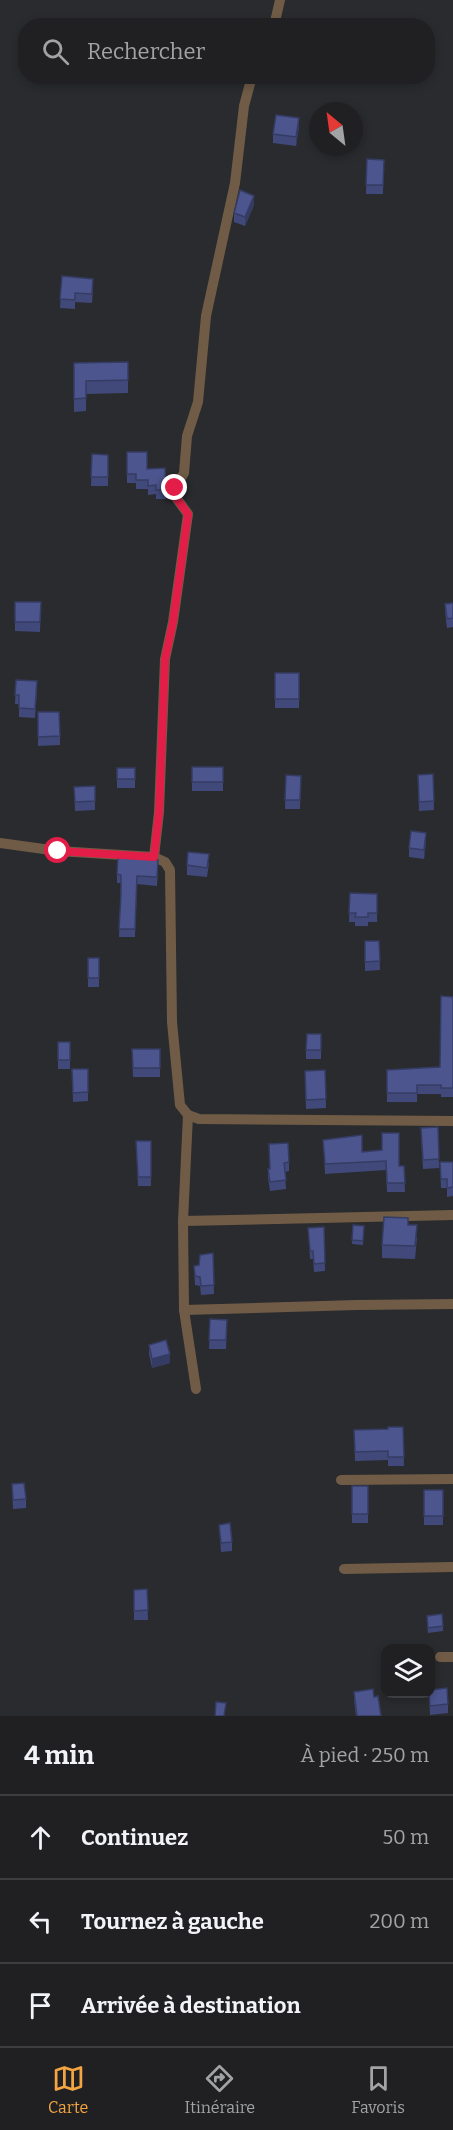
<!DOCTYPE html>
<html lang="fr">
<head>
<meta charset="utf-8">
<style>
	:root { --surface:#202022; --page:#28282a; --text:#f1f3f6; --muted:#a2a3a5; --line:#3d3e40; --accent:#f3a542 }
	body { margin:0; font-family:Bitter,serif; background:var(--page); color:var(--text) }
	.controls { position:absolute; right:18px; bottom:18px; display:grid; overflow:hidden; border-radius:12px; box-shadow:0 3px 9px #0003 }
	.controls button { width:54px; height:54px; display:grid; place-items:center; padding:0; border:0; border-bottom:2px solid var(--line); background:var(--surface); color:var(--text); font:30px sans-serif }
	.compass { position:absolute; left:309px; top:102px; width:54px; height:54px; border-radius:50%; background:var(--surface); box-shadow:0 3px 9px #0003; rotate:331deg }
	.stop { position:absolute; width:18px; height:18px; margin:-14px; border:4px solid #e11d48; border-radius:50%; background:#fff }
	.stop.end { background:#e11d48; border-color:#fff; box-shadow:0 2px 6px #0008 }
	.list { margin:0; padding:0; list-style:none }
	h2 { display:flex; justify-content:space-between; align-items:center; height:78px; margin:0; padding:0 24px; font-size:26px }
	h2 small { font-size:20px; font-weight:400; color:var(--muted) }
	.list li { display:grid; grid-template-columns:39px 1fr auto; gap:18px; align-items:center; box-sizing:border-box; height:84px; padding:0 24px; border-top:2px solid var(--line) }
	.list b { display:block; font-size:22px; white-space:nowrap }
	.list em { font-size:20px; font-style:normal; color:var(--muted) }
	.icon { flex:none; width:33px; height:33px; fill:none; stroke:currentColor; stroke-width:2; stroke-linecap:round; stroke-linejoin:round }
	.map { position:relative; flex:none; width:453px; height:1716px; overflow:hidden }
	.search { position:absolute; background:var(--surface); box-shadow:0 3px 9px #0003; left:18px; right:18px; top:18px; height:66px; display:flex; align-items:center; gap:15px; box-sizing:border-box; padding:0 21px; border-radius:24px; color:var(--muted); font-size:22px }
	.sheet { height:330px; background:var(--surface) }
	nav { display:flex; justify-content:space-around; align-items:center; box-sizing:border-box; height:84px; border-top:2px solid var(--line); background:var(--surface); font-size:16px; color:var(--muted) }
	nav a { display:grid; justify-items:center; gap:3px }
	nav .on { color:var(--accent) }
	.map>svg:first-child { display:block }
</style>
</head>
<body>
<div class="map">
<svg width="453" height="1716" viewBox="0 0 453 1716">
	<rect width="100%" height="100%" fill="#2a2b2e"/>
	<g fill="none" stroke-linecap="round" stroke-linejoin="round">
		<g stroke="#705c46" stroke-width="10">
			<polyline points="274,26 280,0"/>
			<polyline points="0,843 58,851 154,857 165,862 170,870 172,1022 180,1105 188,1115 199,1119 453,1121"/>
			<polyline points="154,857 159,812 165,659 173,622 188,514 177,499 175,488 184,473 187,436 198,402 206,316 235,183 244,106 252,76"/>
			<polyline points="188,1115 183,1221 184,1310 196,1389"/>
			<polyline points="183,1221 453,1215"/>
			<polyline points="184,1310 356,1305 453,1304"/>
			<polyline points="341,1480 453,1479"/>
			<polyline points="344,1569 453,1567"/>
			<polyline points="440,1657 453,1657"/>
		</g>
	</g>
	<g fill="#41497a">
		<polygon points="299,127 296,146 273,143 273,134"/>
		<polygon points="367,159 384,160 383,194 366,194"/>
		<polygon points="254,205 245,226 234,222 234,213"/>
		<polygon points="62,276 93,288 92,303 75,302 75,309 60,308"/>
		<polygon points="128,362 128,393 86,394 86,411 74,412 74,363"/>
		<polygon points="127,452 147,469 165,468 166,499 156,499 156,494 148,495 148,489 136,489 136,483 127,483"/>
		<polygon points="92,454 108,455 108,486 91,486"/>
		<polygon points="15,602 41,602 40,632 15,631"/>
		<polygon points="453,603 453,627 447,628 445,613 445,604"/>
		<rect x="275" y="673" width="24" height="35"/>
		<polygon points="16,680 37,690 35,718 19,717 19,704 15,704"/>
		<polygon points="38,712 60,736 60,745 38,746"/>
		<rect x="192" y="767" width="31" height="24"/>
		<rect x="117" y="768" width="18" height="20"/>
		<polygon points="433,774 434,810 419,811 418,775"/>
		<polygon points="286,775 301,776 300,809 285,809"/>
		<polygon points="95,786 95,810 75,811 74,787"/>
		<polygon points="426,842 424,859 409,857 409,848"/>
		<polygon points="209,863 207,877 187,875 187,865"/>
		<polygon points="158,869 157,886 137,884 135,937 119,937 121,883 117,883 117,874"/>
		<polygon points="350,893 377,894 377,922 368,922 368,926 355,926 355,922 349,922"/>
		<polygon points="365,941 379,941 380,970 365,971"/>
		<rect x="88" y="958" width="11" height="29"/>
		<polygon points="453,997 453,1097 441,1097 441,1094 417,1094 417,1102 387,1102 387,1070 440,1067"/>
		<polygon points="321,1034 321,1059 306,1059 306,1050"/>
		<rect x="58" y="1042" width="12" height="27"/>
		<polygon points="132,1049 160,1049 160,1077 133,1077"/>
		<polygon points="72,1069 88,1069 88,1101 73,1102"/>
		<polygon points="325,1070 326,1108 306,1109 305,1071"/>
		<polygon points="438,1127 439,1168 423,1169 421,1137"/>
		<polygon points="323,1140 362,1152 382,1150 399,1166 404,1166 405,1192 387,1192 386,1170 325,1174"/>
		<polygon points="136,1141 151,1141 151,1186 138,1186"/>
		<polygon points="269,1144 289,1162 289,1171 285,1172 286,1189 270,1191 268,1178 268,1169 270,1169"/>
		<polygon points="440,1162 453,1162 453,1196 447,1197 447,1188 441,1188"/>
		<polygon points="353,1225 364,1226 363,1245 352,1244"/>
		<polygon points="408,1225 417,1238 415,1259 382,1258 382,1245"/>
		<polygon points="324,1227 325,1271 314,1272 313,1259 310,1259 308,1228"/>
		<polygon points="213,1253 214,1294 201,1295 200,1286 195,1285 194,1266 199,1265"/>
		<polygon points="210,1319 227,1320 226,1349 209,1349"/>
		<polygon points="149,1345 170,1363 152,1368 149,1354"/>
		<polygon points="403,1427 404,1466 388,1466 388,1460 355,1461 354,1430 388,1429"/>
		<polygon points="12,1484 26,1499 26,1508 13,1509"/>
		<rect x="352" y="1486" width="16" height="37"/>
		<rect x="424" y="1490" width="19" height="35"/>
		<polygon points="219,1525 232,1542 232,1551 221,1552"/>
		<polygon points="147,1589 148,1620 134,1620 134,1590"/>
		<polygon points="427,1621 443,1626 443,1631 428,1633"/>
		<polygon points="354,1692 374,1697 381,1716 356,1716 354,1701"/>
		<polygon points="429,1694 448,1704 448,1713 430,1715"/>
	</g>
	<g fill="#353c63">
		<polygon points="299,118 299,127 296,146 296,137"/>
		<polygon points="254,196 254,205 245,226 245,217"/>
		<polygon points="426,833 426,842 424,859 424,850"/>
		<polygon points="170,1354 170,1363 152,1368 152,1359"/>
	</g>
	<g fill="#4c558e" stroke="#353c63" stroke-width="1.5">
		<polygon points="276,115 299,118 296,137 273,134"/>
		<polygon points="367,159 384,160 383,185 366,185"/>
		<polygon points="240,190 254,196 245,217 234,213"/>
		<polygon points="62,276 93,279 92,294 75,293 75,300 60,299"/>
		<polygon points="128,362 128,380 86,381 86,398 74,399 74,363"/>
		<polygon points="127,452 147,452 147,469 165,468 166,490 156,490 156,485 148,486 148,480 136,480 136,474 127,474"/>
		<polygon points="92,454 108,455 108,477 91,477"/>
		<polygon points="15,602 41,602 40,622 15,622"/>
		<polygon points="453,603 453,618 447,619 445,604"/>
		<rect x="275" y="673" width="24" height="26"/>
		<polygon points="16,680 37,681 35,709 19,708 19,695 15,695"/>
		<polygon points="38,712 59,712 60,736 38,737"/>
		<rect x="192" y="767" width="31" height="15"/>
		<rect x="117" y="768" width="18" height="11"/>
		<polygon points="433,774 434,801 419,802 418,775"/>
		<polygon points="286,775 301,776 300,800 285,800"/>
		<polygon points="95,786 95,801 75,802 74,787"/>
		<polygon points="411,831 426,833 424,850 409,848"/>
		<polygon points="188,852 209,854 207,868 187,865"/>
		<polygon points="118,857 158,860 157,877 137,876 135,929 119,929 121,894 121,875 117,874"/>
		<polygon points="350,893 377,894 377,913 368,913 368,917 355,917 356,913 349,913"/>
		<polygon points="365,941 379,941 380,961 365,962"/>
		<rect x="88" y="958" width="11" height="20"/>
		<polygon points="441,996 453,997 453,1088 441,1088 441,1085 417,1085 417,1093 387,1093 387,1070 440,1067"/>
		<polygon points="307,1034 321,1034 321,1050 306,1050"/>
		<rect x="58" y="1042" width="12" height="18"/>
		<polygon points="132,1049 160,1049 160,1068 133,1068"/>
		<polygon points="72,1069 88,1069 88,1092 73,1093"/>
		<polygon points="325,1070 326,1099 306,1100 305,1071"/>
		<polygon points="438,1127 439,1159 423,1160 421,1128"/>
		<polygon points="382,1133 399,1133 399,1166 404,1166 405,1183 387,1183 386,1161 325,1164 323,1140 362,1135 362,1152 382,1150"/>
		<polygon points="136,1141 151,1141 151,1177 138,1177"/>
		<polygon points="288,1143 289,1162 284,1163 286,1180 270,1182 268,1169 270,1169 269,1144"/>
		<polygon points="440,1162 453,1162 453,1187 447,1188 447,1179 441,1179"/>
		<polygon points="384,1217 408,1218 408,1225 417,1225 415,1246 382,1245"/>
		<polygon points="353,1225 364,1226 363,1241 352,1240"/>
		<polygon points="324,1227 325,1263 314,1264 313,1251 310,1251 308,1228"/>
		<polygon points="213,1253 214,1285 201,1286 200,1277 195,1276 194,1266 199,1265 200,1255"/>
		<polygon points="210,1319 227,1320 226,1340 209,1340"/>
		<polygon points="166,1340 170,1354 152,1359 149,1345"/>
		<polygon points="388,1427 403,1427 404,1457 388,1457 388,1451 355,1452 354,1430 388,1429"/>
		<polygon points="24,1483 26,1499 13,1500 12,1484"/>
		<rect x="352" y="1486" width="16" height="28"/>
		<rect x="424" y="1490" width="19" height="26"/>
		<polygon points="230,1523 232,1542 221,1543 219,1525"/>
		<polygon points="147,1589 148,1610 134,1611 134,1590"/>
		<polygon points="442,1614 443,1626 428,1628 427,1616"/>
		<polygon points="447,1688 448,1704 430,1706 429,1694 430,1694 430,1690"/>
		<polygon points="373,1689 374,1697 378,1696 381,1716 357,1716 354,1692"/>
		<polygon points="216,1702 226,1703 224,1716 215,1716"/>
	</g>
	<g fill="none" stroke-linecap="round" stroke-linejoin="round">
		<polyline stroke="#e11d48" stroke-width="8" points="58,851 154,857 159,812 165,659 173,622 188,514 177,499 175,488"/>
	</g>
</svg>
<div class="controls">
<button><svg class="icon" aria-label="layers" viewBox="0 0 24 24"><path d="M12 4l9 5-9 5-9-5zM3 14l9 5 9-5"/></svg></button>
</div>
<svg class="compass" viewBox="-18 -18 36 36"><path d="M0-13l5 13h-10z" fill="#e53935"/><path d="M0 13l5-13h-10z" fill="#a2a3a5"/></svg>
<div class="stop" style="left:58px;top:851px"></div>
<div class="stop end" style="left:175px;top:488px"></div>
<div class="search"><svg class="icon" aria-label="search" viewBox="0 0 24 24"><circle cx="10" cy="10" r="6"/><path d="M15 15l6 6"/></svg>Rechercher</div>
</div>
<section class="sheet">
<h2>4 min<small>À pied · 250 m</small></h2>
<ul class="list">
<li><svg class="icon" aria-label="ahead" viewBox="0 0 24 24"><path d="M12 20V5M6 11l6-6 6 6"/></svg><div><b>Continuez</b></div><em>50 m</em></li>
<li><svg class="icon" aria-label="left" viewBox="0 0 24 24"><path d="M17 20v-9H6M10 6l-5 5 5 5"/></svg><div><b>Tournez à gauche</b></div><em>200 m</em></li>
<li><svg class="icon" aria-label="arrive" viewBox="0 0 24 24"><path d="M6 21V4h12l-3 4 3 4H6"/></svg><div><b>Arrivée à destination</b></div></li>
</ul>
</section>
<nav>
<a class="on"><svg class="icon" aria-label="map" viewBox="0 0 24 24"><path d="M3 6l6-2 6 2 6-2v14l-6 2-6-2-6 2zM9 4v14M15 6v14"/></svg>Carte</a>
<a><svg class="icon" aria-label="directions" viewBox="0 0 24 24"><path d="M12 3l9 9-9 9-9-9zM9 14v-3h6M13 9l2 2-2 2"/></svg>Itinéraire</a>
<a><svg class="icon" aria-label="saved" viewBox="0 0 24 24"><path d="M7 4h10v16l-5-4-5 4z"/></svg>Favoris</a>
</nav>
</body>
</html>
